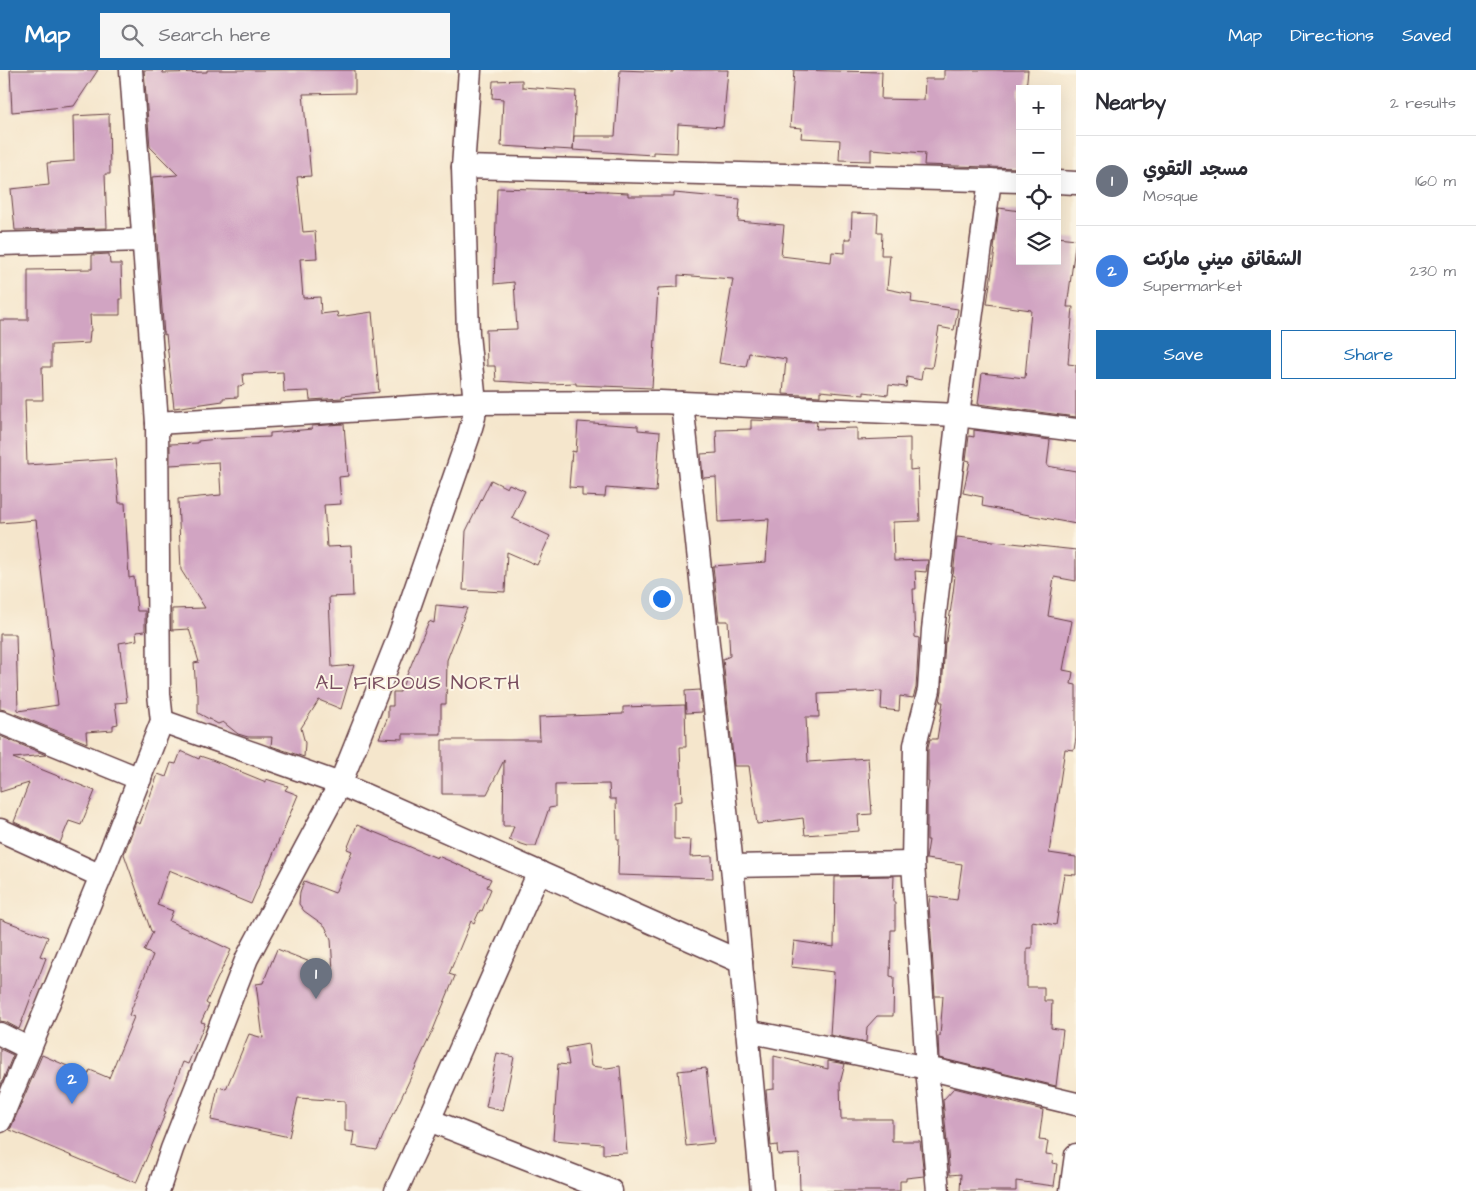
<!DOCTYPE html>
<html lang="en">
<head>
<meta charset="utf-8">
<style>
	:root { --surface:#fff; --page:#f7f7f7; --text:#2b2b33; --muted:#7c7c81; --line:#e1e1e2; --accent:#1f6fb2 }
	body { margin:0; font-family:"Architects Daughter","Playpen Sans Arabic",sans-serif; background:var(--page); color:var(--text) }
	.controls { position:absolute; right:15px; top:15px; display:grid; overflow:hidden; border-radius:0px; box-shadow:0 5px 20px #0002 }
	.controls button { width:45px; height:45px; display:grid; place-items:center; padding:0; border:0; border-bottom:1px solid var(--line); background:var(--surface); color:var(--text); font:25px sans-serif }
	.you { position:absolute; left:661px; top:528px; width:18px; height:18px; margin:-12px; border:4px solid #fff; border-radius:50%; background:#1a73e8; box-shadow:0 0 0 8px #1a73e833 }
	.badge { display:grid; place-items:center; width:32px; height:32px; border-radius:50%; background:var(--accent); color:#fff; font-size:16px; font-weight:700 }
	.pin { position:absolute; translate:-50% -41px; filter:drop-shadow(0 1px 2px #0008) }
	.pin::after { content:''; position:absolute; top:26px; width:18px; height:15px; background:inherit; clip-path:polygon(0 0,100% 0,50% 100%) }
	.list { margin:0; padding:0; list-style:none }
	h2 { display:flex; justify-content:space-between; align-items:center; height:65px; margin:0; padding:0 20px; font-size:21px }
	h2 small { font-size:16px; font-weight:400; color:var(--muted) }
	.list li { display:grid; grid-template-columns:32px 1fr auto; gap:15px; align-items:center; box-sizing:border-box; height:90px; padding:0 20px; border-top:1px solid var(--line) }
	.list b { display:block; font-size:19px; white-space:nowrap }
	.list p { margin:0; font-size:16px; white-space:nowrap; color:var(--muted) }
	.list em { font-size:16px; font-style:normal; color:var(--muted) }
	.actions { display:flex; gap:10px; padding:15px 20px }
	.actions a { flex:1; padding:11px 0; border:1px solid var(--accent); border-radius:0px; text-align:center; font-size:18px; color:var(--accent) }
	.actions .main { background:var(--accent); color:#fff }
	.icon { flex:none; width:28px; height:28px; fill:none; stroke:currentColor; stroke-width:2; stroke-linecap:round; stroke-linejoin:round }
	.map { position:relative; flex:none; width:1076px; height:1121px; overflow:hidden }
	header { display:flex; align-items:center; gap:30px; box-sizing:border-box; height:70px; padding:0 25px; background:var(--accent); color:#fff }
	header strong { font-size:24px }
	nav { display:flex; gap:28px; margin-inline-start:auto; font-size:18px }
	.search { width:350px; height:45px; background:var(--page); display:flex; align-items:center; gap:12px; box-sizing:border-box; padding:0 18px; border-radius:0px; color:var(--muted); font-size:19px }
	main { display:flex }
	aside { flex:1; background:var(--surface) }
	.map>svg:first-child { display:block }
</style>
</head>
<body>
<header>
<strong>Map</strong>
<div class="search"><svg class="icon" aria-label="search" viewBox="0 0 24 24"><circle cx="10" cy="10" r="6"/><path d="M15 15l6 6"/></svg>Search here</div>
<nav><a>Map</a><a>Directions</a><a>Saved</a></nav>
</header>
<main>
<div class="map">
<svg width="1076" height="1121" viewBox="0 0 1076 1121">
	<rect width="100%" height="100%" fill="#fcf5e5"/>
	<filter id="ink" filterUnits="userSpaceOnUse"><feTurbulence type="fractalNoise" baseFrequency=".02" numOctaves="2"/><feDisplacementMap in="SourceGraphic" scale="10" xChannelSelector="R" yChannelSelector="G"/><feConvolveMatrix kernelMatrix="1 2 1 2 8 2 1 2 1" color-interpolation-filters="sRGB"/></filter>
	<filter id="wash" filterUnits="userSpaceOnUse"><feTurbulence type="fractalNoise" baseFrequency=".0096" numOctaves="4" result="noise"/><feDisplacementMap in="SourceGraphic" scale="20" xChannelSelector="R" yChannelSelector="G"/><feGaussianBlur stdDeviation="1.12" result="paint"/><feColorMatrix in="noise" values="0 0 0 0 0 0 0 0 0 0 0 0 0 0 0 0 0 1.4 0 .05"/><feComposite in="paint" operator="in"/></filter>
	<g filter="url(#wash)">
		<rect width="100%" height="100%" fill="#f5e6cc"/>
		<g id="blocks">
			<g fill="#d1a4c2">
				<polygon points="10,0 98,0 74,36 12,42"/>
				<polygon points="144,0 162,0 163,3 207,2 207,0 355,0 355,23 303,24 311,106 297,107 303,162 315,161 317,188 300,189 303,228 320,227 321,244 337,242 338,247 372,242 379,322 342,326 342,328 310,330 309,321 284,322 283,302 243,304 244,315 238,316 238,327 223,328 223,331 174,338 166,264 164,265 152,107 178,105 150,77"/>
				<polygon points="620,0 673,2 673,0 728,0 723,57 678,54 677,83 653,82 653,85 573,80 574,66 615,66"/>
				<polygon points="794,0 882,2 881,29 924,30 925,9 944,9 944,0 1028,0 1026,19 1020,19 1020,98 924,95 925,83 871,79 871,91 839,90 840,70 801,68 802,58 790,57"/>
				<polygon points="522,10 522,17 576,21 573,80 501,76 503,29 492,28 493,11"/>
				<polygon points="109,44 110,104 105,104 107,158 15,160 11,119 49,115 47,93 74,91 73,46"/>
				<polygon points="497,118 607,121 607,122 628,123 628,126 674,126 674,123 740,129 738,151 784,155 781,186 831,192 832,182 845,183 845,169 851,169 852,143 878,144 877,162 882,162 881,185 890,185 887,219 912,224 911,232 958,239 954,260 939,257 932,298 923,297 921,310 907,307 906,317 889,315 888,325 864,322 864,325 820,321 820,326 783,324 786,289 749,283 746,297 719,293 733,209 678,205 678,217 658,218 652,318 576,315 576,313 548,314 496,311 495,296 487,296 486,260 517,259 514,212 494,214"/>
				<polygon points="999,138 1020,141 1020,167 1017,191 1057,191 1057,167 1076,169 1067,237 1073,237 1068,294 1076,295 1076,347 978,334 982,303 1025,308 1031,240 987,234 995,180 994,179"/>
				<polygon points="109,184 110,194 121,194 122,229 120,229 120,245 90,245 91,261 90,261 89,273 51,275 51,297 42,297 43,330 25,330 27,395 115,389 119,433 125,433 129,508 134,507 137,541 145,541 145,561 136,562 137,570 119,573 127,632 115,633 118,654 113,655 113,660 86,662 87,673 5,640 0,639 0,564 16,564 18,641 58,635 36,450 0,453 0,250 28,250 28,200 92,199 92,185"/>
				<polygon points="751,350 817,352 816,359 857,358 857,370 910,368 910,400 918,399 920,451 893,452 894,491 928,490 926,502 915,501 916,519 913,519 915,567 919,568 916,618 913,628 900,626 899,641 881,639 882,621 818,624 819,647 806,647 808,692 868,688 872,744 858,745 859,761 805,765 803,748 757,754 749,696 734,696 723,589 730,586 728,551 719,551 713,496 766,492 769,449 718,452 716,407 703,408 701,384 717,383 716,360 751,359"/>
				<polygon points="578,352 638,356 638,360 660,362 656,422 606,418 605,427 582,426 582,418 569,417 572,381 576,382"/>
				<polygon points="344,354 348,406 339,407 341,434 324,435 327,477 351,476 353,526 329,527 332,597 354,595 341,639 319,630 301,658 305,673 304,687 271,676 272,667 248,667 238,664 223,652 218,654 198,643 198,624 196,621 194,593 199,592 189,559 172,560 172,539 205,538 181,500 178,429 221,425 219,392 170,395 170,374 198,373 198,371 218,369 270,367 270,363 312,359 312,356"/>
				<polygon points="974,360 1050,370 1047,396 1076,401 1076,454 982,436 983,427 963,423 970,391 966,390 969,366 974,367"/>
				<polygon points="491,410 507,418 509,414 525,421 512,448 550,466 537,495 507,482 505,522 463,520 466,461"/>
				<polygon points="957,467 1076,480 1076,511 1054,507 1048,546 1072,551 1063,600 1073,602 1071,614 1076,615 1076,668 1074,680 1065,679 1049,783 1076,787 1076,805 1064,804 1056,855 1032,851 1032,878 1027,878 1027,917 1044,917 1044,931 1052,931 1051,958 1063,960 1056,1016 939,988 938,966 940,966 943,926 935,926 929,834 930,826 957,830 962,794 926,789 929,770 927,770 927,725 929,712 928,712 928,677 930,669 937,669 943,632 940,632 942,621 945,572 946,572 953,523 955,506 953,506"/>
				<polygon points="436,535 467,538 447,590 446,634 441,634 441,664 403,664 403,669 379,668 388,647 388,636 393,636 393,622 400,622 429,551 434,553"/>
				<polygon points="700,620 702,642 686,643 685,621"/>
				<polygon points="685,635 686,677 680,677 682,731 674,732 674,769 691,770 690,787 712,786 713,808 618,805 619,769 617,769 616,729 610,729 609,714 555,715 555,737 549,738 536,776 528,776 509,770 514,756 503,756 504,690 487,724 442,724 442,670 540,670 539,647 623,644 623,637"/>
				<polygon points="0,666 46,685 13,688 95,721 81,755 69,751 60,773 14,752 29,713 0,722"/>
				<polygon points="181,681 199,689 200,686 212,690 266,712 266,709 288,716 285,720 298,725 269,794 268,794 251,834 169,800 157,835 173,841 169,851 231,880 206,933 209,935 201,952 205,953 188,994 183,992 164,1041 166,1042 136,1113 10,1060 42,985 88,1005 90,1000 109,1008 134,947 129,945 153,885 144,881 153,862 151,861 124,784 136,752 140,754 158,704 166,707 171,693 176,694"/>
				<polygon points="357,755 437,788 438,786 491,809 487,817 491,819 482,841 480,840 474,853 471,851 449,904 455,906 433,960 394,1043 393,1043 377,1080 352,1076 354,1062 345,1061 345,1031 298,1028 289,1067 211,1050 218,1017 226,1019 249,964 263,968 256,914 263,913 277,879 333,901 331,869 325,856 304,841 299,834 300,822 304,811 335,823 352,781 347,779"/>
				<polygon points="894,806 893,832 895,832 895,860 891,860 890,906 894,907 893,946 877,946 867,957 866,972 830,965 834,902 791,897 794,871 834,877 835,807"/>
				<polygon points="0,849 48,867 40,886 46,888 19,959 6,952 0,951"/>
				<polygon points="588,974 591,996 607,998 620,996 627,1083 603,1084 603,1074 553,1070 558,994 569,995 566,978"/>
				<polygon points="0,979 13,985 0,1017"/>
				<polygon points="497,983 514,987 503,1041 486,1037"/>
				<polygon points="774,986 828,999 828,991 845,994 840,1013 841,1049 892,1049 892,1071 920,1071 924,1106 906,1108 906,1111 900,1111 900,1121 800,1121 799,1084 778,1085 777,1075 771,1076 766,1020 774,1019"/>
				<polygon points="706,998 714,1073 686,1076 678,1001"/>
				<polygon points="954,1018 1043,1040 1039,1070 1048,1071 1046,1084 1053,1085 1052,1093 1057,1094 1054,1116 1016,1111 1016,1121 960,1121 961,1104 950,1105 943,1030"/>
			</g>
		</g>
	</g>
	<g filter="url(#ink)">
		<use href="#blocks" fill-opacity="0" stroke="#643d43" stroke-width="1"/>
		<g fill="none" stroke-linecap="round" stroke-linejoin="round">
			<g stroke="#643d43" stroke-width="25">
				<g id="minor">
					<polyline points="463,97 1020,111"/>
					<polyline points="1057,112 1076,113"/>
					<polyline points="0,174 144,170"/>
					<polyline points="682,333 732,796 762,1121"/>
					<polyline points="157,353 475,333 660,332 958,345 1076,360"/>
					<polyline points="162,651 340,714 741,892"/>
					<polyline points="0,652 140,709"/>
					<polyline points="0,760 101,806"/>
					<polyline points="732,796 913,793"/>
					<polyline points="747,961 927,998 1076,1034"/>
					<polyline points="0,964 30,979"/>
					<polyline points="429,1050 611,1121"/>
					<polyline points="0,1051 101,806 162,651 159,624 157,353 131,0"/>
					<polyline points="158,1121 172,1079 247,888 340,714 355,677 398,569 468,368 474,347 475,333 468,264 463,97 470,0"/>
					<polyline points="396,1121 429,1050 539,802"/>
					<polyline points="938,1121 927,998 913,793 915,675 929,620 933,560 958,345 990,110"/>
					<polyline points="1071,1121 1076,1085"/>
				</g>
			</g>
			<use href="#minor" stroke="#fff" stroke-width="22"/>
		</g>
	</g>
	<g text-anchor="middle" stroke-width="4" stroke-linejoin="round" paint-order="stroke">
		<g font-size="20" letter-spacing="1" fill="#794e60" stroke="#fcf5e5">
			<text x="418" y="619">AL FIRDOUS NORTH</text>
		</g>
	</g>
</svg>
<div class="controls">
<button>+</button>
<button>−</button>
<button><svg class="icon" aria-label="locate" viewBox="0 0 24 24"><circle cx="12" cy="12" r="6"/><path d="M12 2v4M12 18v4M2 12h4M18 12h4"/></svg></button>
<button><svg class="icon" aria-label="layers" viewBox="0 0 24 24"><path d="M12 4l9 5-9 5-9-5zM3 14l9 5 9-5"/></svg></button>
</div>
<div class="you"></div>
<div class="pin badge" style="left:316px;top:929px;background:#6b7280">1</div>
<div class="pin badge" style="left:72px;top:1034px;background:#3f7fe0">2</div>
</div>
<aside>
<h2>Nearby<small>2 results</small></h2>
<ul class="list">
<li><span class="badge" style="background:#6b7280">1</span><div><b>مسجد التقوي</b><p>Mosque</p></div><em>160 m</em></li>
<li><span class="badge" style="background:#3f7fe0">2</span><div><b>الشقائق ميني ماركت</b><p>Supermarket</p></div><em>230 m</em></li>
</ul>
<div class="actions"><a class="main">Save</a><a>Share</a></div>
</aside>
</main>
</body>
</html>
